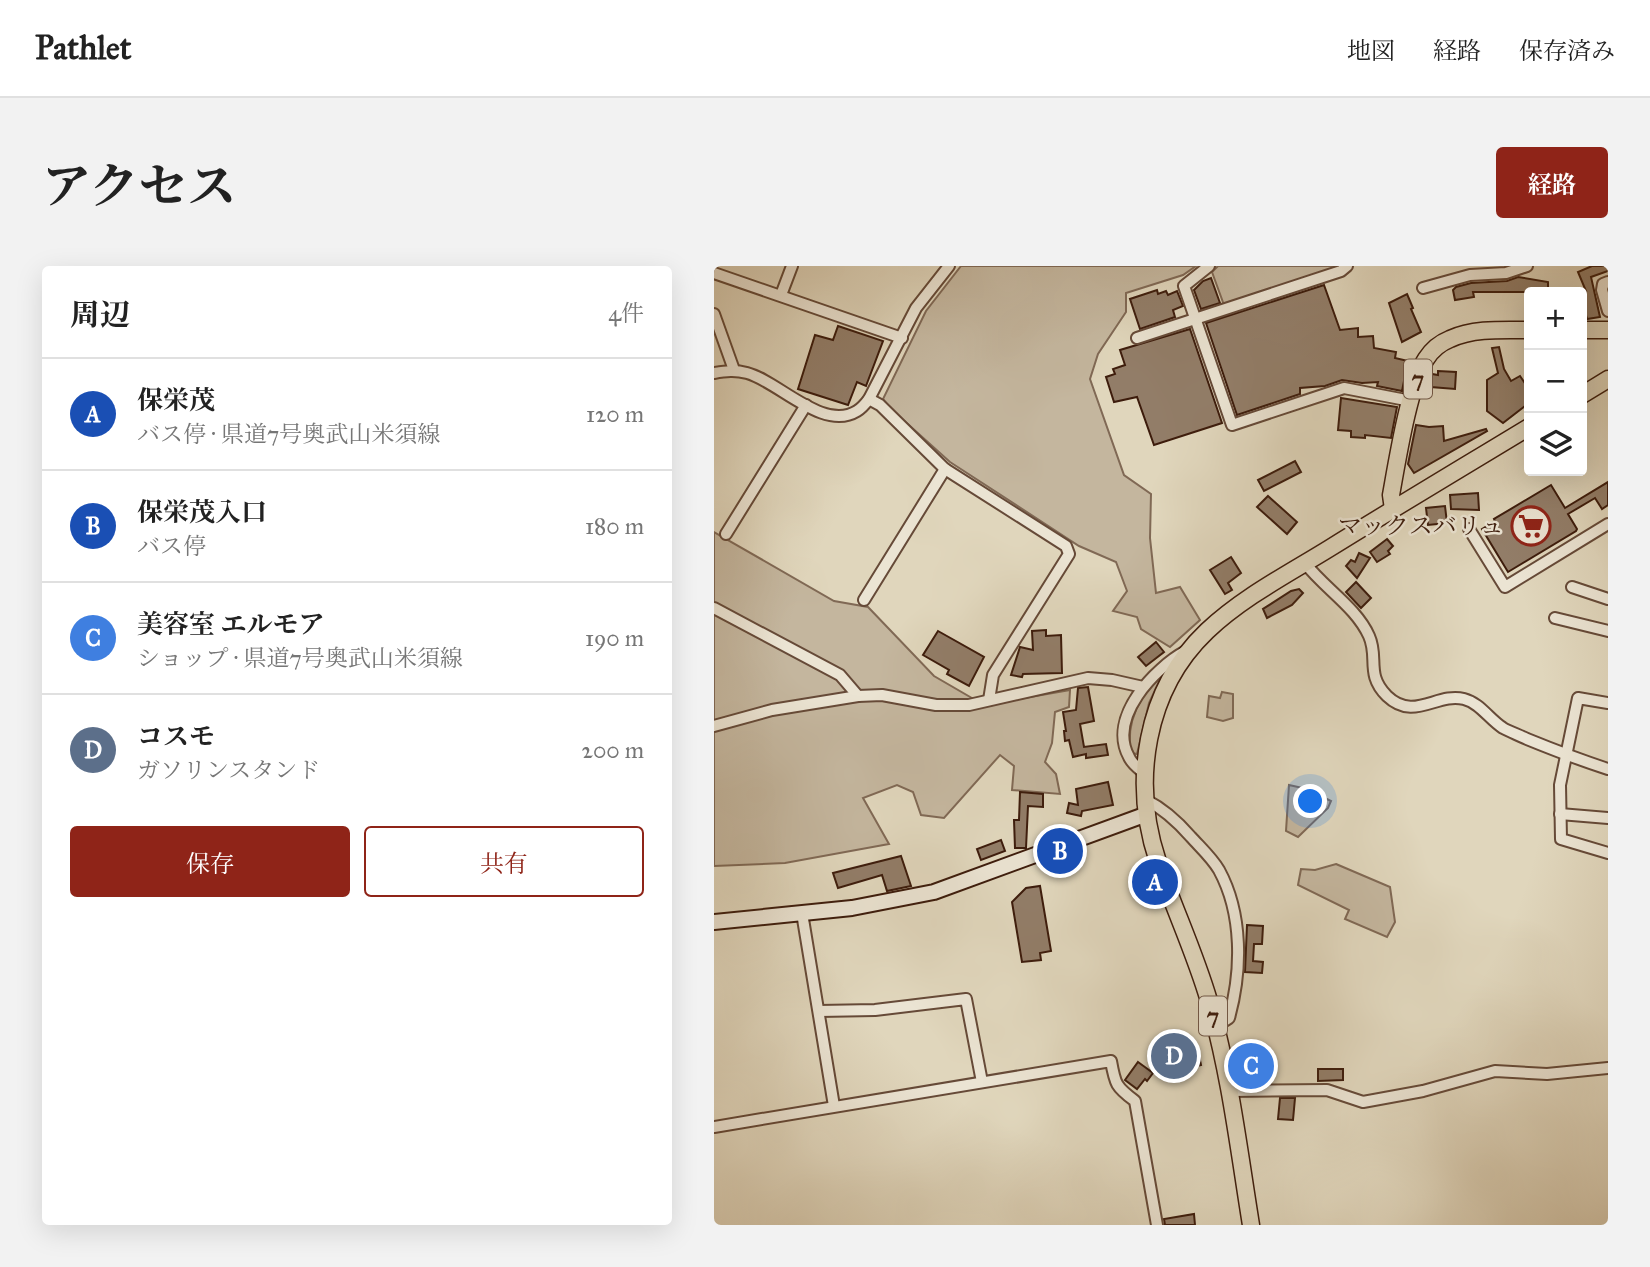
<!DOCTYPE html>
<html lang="ja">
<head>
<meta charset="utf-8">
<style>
	:root { --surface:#fff; --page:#f2f2f2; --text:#222; --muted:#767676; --line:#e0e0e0; --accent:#8f2418 }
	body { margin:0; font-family:"IM FELL Great Primer","Noto Serif JP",serif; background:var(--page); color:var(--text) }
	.controls { position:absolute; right:21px; top:21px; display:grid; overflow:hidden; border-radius:7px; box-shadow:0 7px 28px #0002 }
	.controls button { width:63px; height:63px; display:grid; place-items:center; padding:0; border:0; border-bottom:2px solid var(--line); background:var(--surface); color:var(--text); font:35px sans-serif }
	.you { position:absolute; left:597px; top:536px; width:24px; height:24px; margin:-18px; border:5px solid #fff; border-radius:50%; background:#1a73e8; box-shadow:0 0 0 10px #1a73e833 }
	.badge { display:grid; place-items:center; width:46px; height:46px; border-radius:50%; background:var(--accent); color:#fff; font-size:23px; font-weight:700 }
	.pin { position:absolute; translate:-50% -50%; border:4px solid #fff; box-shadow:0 2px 7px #0006 }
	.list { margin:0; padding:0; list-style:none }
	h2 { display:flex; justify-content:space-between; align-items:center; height:91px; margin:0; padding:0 28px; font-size:30px }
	h2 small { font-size:23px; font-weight:400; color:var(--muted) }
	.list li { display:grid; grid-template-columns:46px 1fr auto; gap:21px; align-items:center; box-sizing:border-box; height:112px; padding:0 28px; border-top:2px solid var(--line) }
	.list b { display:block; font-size:26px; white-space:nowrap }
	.list p { margin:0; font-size:23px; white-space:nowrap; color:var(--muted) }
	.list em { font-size:23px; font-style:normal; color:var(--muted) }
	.actions { display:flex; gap:14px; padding:21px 28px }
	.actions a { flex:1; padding:16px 0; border:2px solid var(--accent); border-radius:7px; text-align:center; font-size:24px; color:var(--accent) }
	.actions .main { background:var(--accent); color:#fff }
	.icon { flex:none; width:38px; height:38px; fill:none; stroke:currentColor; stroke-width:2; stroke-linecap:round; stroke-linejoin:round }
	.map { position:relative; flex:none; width:894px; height:959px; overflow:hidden; border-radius:7px }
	header { display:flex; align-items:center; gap:42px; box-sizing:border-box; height:98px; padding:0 35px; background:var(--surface); border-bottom:2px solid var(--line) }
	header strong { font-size:33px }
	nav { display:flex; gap:38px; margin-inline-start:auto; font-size:24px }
	.intro { display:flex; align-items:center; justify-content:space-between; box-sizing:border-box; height:168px; padding:0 42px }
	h1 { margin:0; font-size:49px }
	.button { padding:18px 32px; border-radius:7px; background:var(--accent); color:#fff; font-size:24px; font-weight:700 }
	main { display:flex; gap:42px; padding:0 42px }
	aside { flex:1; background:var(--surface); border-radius:7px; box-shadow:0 7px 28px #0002 }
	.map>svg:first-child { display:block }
</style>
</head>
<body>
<header>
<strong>Pathlet</strong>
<nav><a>地図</a><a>経路</a><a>保存済み</a></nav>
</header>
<div class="intro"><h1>アクセス</h1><a class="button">経路</a></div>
<main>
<aside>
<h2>周辺<small>4件</small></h2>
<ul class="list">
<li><span class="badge" style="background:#1a4fb4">A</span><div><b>保栄茂</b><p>バス停 · 県道7号奥武山米須線</p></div><em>120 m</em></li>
<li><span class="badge" style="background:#1a4fb4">B</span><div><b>保栄茂入口</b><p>バス停</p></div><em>180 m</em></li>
<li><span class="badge" style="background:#3f7fe0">C</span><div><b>美容室 エルモア</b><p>ショップ · 県道7号奥武山米須線</p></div><em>190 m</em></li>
<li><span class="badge" style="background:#5c6f8a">D</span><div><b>コスモ</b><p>ガソリンスタンド</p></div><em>200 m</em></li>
</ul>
<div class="actions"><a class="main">保存</a><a>共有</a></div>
</aside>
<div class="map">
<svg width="894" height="959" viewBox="0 0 894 959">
	<rect width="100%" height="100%" fill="#e0d6bc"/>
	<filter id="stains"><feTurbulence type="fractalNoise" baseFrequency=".00286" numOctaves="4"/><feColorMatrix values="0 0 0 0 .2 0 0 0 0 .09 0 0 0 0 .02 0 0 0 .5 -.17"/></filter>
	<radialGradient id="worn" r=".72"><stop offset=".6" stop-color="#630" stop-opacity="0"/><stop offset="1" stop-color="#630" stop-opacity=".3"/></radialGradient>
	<g fill="#c4b69e" stroke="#806955" stroke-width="2">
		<polygon points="247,0 482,0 469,9 412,27 412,46 384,88 376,113 410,209 437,228 436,272 442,327 466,321 486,354 456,381 427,363 423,351 399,345 413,325 402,296 365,280 236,196 177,143 169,133 212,45"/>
		<polygon points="504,0 626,0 510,39 498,6"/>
		<polygon points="0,266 120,335 154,341 220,410 270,439 356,424 355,441 341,446 338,477 331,496 342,508 346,528 298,524 300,500 286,489 230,552 207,549 199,526 183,519 149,532 175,578 71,597 0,600"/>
		<path d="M 449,407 L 435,437 L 423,488 L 417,487 C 411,457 426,428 449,407 Z"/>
		<polygon points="508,426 519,428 519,452 509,455 493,451 495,430 506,432"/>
		<polygon points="575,519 593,523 617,535 614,542 584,571 572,565"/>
		<polygon points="622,598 676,621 681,656 673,671 631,653 635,644 584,619 587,603 601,604"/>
	</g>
	<g fill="#927d68" stroke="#3d1c0c" stroke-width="2">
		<polygon points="878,0 894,0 894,5 877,11 886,51 873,53 868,34 868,26 872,25 864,6"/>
		<polygon points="804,11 834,16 834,26 759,26 760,31 741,34 739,24 742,21 757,17 793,15"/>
		<polygon points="497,12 506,37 487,43 480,24 489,15"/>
		<polygon points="610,19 626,64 644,62 644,71 659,70 660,82 682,86 681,92 694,95 688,125 663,120 664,116 648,117 628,114 611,120 586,122 586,128 523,149 492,57"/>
		<polygon points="443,24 444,28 452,25 454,29 463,25 469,40 459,44 461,51 426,63 416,33"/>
		<polygon points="693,28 699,42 697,43 707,66 688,76 675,37"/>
		<polygon points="124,60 169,75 152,120 143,116 134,139 84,123 101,69 119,74"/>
		<polygon points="476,63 508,157 440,179 423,131 400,136 392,111 401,108 399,103 411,99 406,84"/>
		<polygon points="785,81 790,103 797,115 806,110 815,123 815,137 789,157 773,145 773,114 784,107 778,82"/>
		<polygon points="724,105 742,106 741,123 717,121 718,108 724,109"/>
		<polygon points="627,132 683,141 677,172 651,169 651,172 637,171 637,165 624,164"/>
		<polygon points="702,159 715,161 729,160 730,175 772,163 773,165 700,207 694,198"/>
		<polygon points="581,195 587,206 550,225 544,214"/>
		<polygon points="894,216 894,239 888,243 881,232 854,248 863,263 862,265 794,306 768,263 781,255 780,253 837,219 851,242"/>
		<polygon points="764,227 765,244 737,243 736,229"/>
		<polygon points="554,230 583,256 573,268 543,241"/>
		<polygon points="731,240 733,257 714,259 712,242"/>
		<polygon points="673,273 679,280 674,285 676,288 663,296 656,286"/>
		<polygon points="645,287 656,292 643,312 632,300 637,294 641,296"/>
		<polygon points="517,291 527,307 514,317 518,324 511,328 496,304"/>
		<polygon points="642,316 657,332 647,342 632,326"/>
		<polygon points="585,323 589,327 578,339 553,352 549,343 577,325"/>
		<polygon points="332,364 332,370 347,369 348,407 309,408 308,411 297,409 306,381 319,384 318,365"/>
		<polygon points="224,365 270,391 255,420 233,408 235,404 209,389"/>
		<polygon points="442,376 450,386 432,400 424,391"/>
		<polygon points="374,421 380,455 366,458 370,481 392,478 394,489 372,492 372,488 359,491 355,474 351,475 350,465 352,465 349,446 362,444 364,422"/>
		<polygon points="394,516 399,539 368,545 367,550 353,547 355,537 364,539 362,523"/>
		<polygon points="306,526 329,528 329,541 314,540 312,582 301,582 300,554 305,554"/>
		<polygon points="287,574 291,585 267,594 263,583"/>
		<polygon points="187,590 197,620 173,625 168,609 124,622 119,607"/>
		<polygon points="326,620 337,685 326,687 327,694 308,696 298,636 312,622"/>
		<polygon points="533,659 549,660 548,678 540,678 539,695 549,696 548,707 531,706"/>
		<polygon points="466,775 468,784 483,780 487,799 459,806 452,778"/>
		<polygon points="424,796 439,807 433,815 431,813 423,823 411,814"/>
		<polygon points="529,796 551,796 551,817 525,816 536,808 530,801"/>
		<polygon points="604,803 629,803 629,814 604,815"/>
		<polygon points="566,832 581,832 579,854 564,853"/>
		<polygon points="480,948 481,959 451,959 450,953"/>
	</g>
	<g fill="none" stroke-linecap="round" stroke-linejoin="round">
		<g stroke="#664a38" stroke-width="14">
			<g id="street">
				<polyline points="495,0 470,20 518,159 630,122 697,135"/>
				<polyline points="0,7 188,72"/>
				<polyline points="894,16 889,18 888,24 894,45"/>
				<polyline points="709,22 756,9 792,7 813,0"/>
				<polyline points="67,29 78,0"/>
				<polyline points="0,48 20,104"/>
				<polyline points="423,72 627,5 633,0"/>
				<path d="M 0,107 C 12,105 21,104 33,107 C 64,115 109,166 143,145 C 148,142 152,137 155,133 L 202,42 L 235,0"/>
				<polyline points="155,133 166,139 231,203 352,280 355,288 279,409 275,434"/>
				<polyline points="755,263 791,321 894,258"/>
				<polyline points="12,268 92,139"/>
				<path d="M 591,297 C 610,322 642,341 655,370 C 665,392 651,408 673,430 C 700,456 723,426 750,433 C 766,437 775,453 789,462 C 796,466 805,469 813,473 C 840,484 866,494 894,503"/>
				<polyline points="858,321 894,333"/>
				<polyline points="150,334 231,203"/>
				<polyline points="0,342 126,409 144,430"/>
				<polyline points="841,352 894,365"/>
				<polyline points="894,437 864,432 846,519 847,573 894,587"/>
				<polyline points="0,460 58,444 144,430 168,429 222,439 255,439 374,412 398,414 429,421"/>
				<path d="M 430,507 C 424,502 418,498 415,491 C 393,451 441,402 472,385"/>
				<path d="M 432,534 C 450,543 464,556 477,571 C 487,582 498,592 505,604 C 529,648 528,705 515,752 L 501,761"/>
				<polyline points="846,548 894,552"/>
				<polyline points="88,647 120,840"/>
				<polyline points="105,745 161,744 252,733 268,816"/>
				<polyline points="515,825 613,824 649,836 709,825 781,805 833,808 894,802"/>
				<path d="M 0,861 L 397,795 C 401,818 402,821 421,835 L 443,959"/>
			</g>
		</g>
		<g stroke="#3d1c0c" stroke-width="18">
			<polyline id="secondary" points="0,656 138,642 220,626 433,548"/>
		</g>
		<g stroke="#3d1c0c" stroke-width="19">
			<g id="primary">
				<polyline points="868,64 894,64"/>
				<polyline points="868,129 894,113"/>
				<path d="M 679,243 L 677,229 C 683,196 695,119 712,93 C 717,85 726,77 736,73 C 760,62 789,64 815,64"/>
				<path d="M 537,959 C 525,885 516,808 495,735 C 481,687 460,643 444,596 C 417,516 431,424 493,365 C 529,331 574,308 616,282 C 682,241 749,201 815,161"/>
			</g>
		</g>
		<use href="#street" stroke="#ebe4d3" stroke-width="10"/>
		<use href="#secondary" stroke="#ebe4d3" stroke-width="14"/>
		<use href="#primary" stroke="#e0d6bc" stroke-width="16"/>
	</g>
	<defs>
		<g id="supermarket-ring" transform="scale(2.0125)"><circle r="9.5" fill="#ebe4d3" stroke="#8f2418" stroke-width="1.5"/><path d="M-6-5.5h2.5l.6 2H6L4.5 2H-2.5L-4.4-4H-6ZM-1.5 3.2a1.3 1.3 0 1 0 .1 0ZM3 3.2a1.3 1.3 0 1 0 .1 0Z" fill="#8f2418"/></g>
	</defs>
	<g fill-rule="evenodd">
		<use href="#supermarket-ring" x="817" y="260"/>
	</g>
	<g text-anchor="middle" stroke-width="5" stroke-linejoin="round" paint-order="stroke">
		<g fill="#ebe4d3" stroke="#715848" stroke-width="2">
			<rect x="690" y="93.5" width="28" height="39" rx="5"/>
			<rect x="485" y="730.5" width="28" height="39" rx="5"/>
		</g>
		<g font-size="23" font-weight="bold" fill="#3d1c0c">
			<text x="704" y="121">7</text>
			<text x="499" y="758">7</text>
		</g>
		<g font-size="24" fill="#3d1c0c" stroke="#ebe4d3" text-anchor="end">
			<text x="790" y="268">マックスバリュ</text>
		</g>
	</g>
	<rect width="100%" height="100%" filter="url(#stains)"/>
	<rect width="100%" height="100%" fill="url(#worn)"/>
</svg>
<div class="controls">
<button>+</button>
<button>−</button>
<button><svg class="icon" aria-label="layers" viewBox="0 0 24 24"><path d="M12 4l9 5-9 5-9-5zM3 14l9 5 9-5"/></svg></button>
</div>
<div class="you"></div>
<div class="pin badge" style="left:441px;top:616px;background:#1a4fb4">A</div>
<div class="pin badge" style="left:346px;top:585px;background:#1a4fb4">B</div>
<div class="pin badge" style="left:537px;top:800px;background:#3f7fe0">C</div>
<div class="pin badge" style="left:460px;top:790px;background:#5c6f8a">D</div>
</div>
</main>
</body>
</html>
